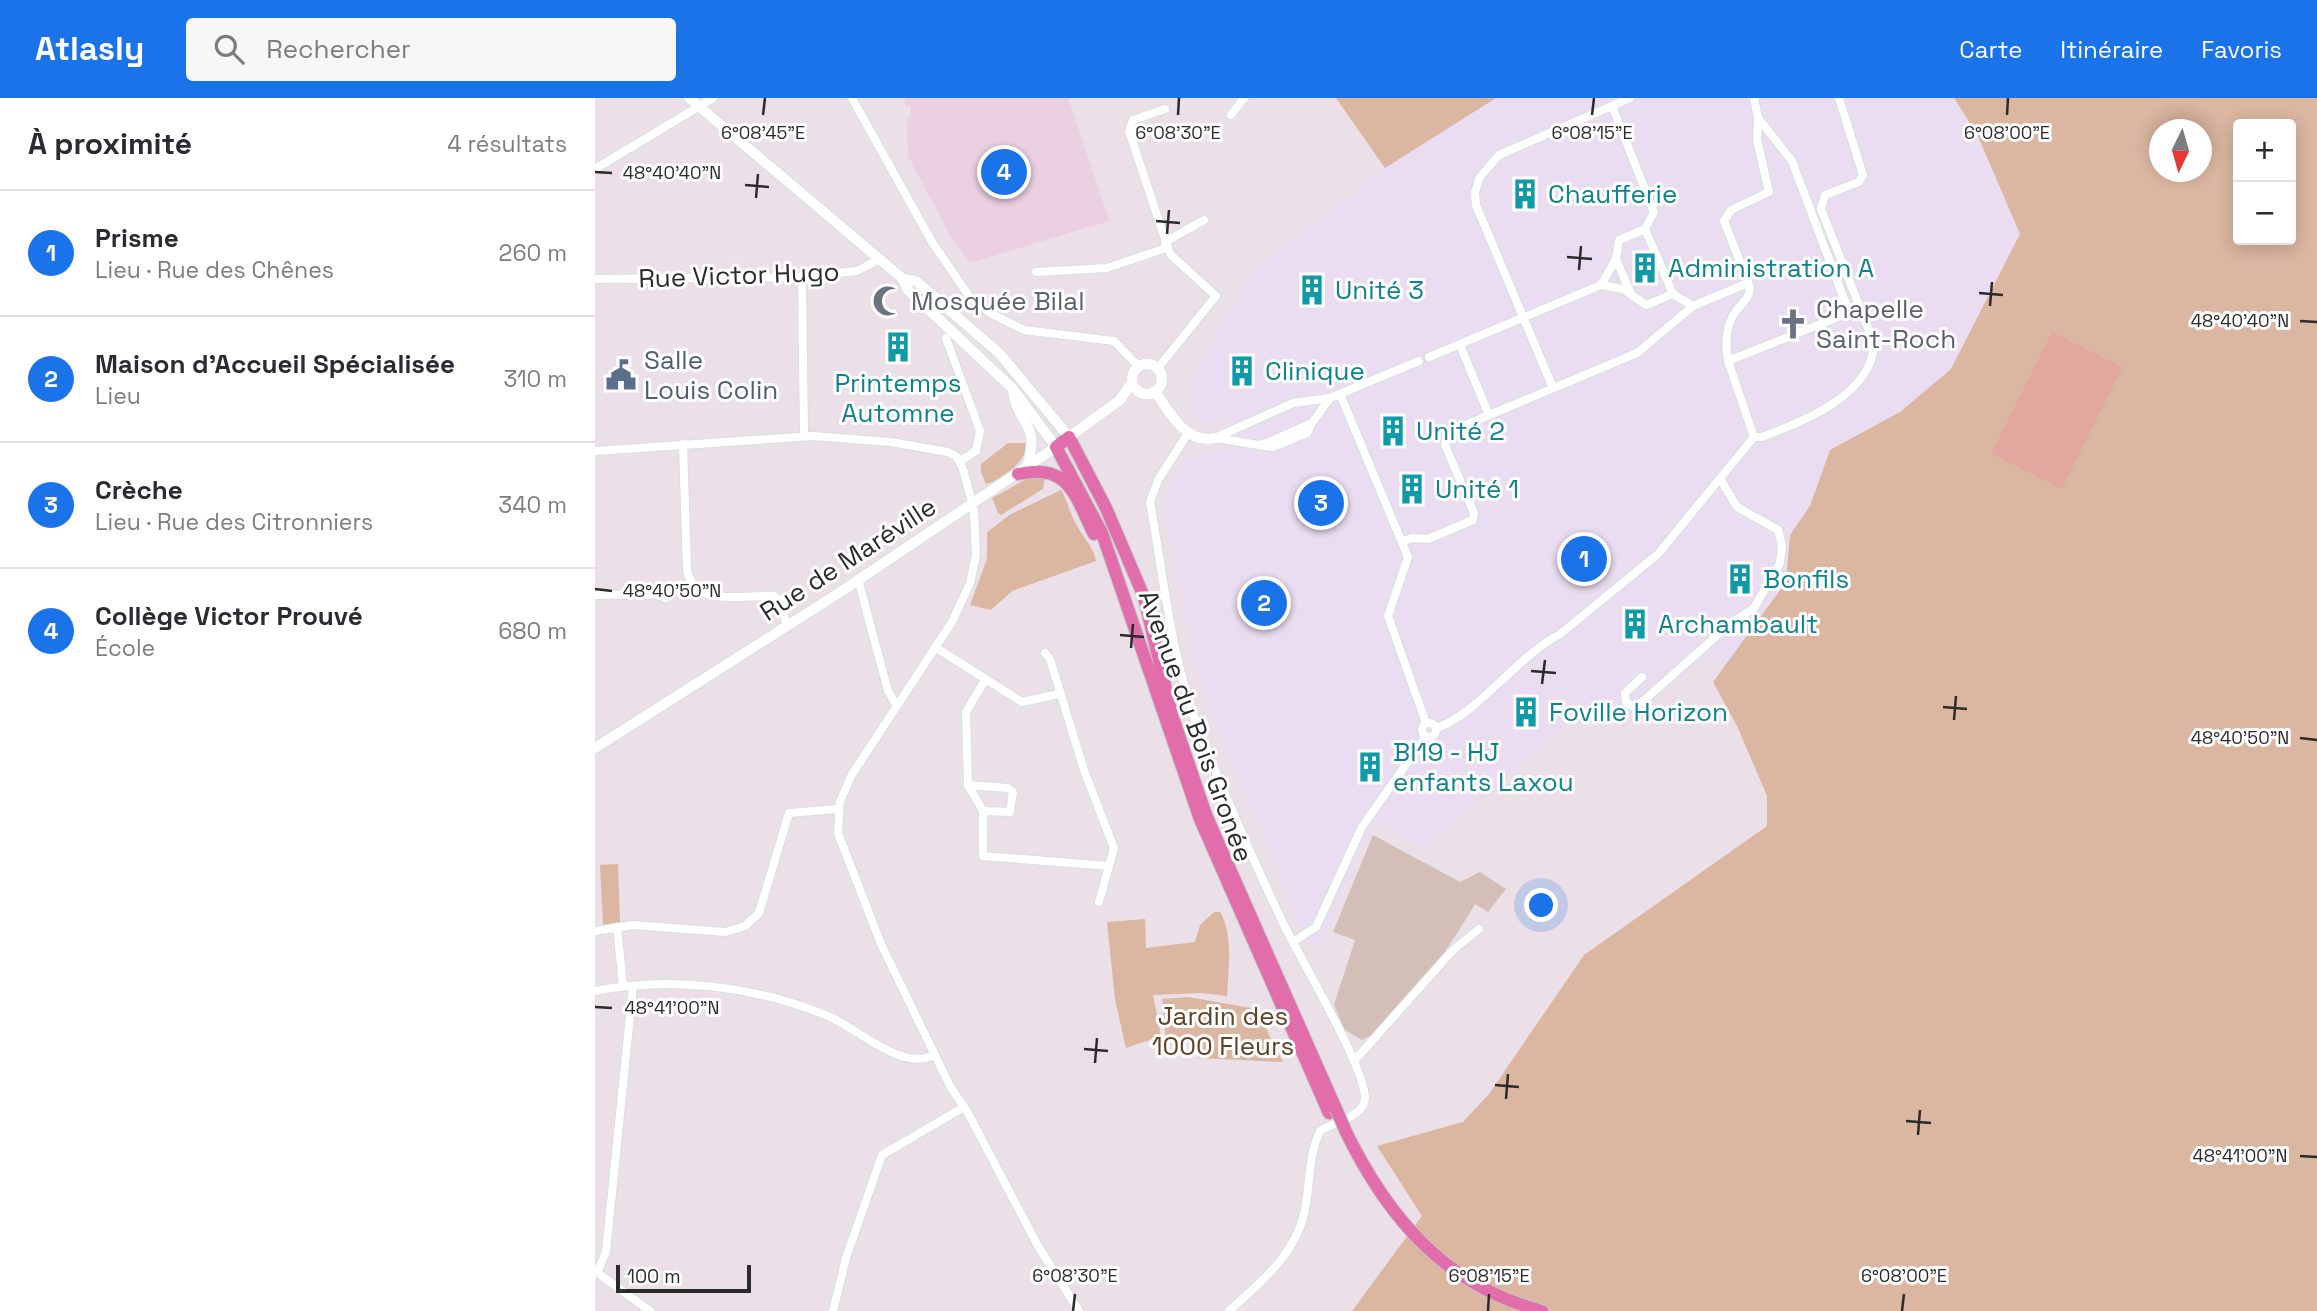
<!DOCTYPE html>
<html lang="fr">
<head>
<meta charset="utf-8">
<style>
	:root { --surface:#fff; --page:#f7f7f7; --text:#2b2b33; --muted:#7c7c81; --line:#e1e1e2; --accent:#1a73e8 }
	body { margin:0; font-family:"Space Grotesk",sans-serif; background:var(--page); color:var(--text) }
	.controls { position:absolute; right:21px; top:21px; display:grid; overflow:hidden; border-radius:7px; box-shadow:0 4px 18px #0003 }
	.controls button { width:63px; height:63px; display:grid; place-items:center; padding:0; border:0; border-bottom:2px solid var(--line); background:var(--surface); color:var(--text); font:35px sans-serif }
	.compass { position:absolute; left:1554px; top:21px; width:63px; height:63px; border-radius:50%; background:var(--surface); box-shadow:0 4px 18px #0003; rotate:185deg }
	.scale { position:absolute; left:21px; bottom:18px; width:135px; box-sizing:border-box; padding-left:7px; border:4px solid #2b2b2b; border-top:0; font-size:19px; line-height:24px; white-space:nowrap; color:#2b2b2b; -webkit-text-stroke:5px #fff; paint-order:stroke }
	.you { position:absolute; left:947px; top:808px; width:24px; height:24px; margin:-18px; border:5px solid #fff; border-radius:50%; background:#1a73e8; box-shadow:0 0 0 10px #1a73e833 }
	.badge { display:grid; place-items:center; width:46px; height:46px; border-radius:50%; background:var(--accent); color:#fff; font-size:23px; font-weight:700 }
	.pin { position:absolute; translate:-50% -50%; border:4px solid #fff; box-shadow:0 2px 7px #0006 }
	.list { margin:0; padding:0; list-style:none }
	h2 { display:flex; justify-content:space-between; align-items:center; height:91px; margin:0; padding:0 28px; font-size:30px }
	h2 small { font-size:23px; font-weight:400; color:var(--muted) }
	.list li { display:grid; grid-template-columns:46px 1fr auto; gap:21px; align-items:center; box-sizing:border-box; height:126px; padding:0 28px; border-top:2px solid var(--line) }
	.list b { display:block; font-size:26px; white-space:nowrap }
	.list p { margin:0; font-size:23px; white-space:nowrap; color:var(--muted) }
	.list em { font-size:23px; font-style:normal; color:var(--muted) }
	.icon { flex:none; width:38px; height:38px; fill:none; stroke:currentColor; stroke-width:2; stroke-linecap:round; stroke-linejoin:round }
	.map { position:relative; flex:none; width:1722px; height:1213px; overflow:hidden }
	header { display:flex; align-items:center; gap:42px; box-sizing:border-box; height:98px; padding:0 35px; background:var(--accent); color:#fff }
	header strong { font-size:33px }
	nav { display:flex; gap:38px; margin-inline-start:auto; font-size:24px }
	.search { width:490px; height:63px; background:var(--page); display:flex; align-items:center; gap:18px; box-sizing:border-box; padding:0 24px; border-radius:7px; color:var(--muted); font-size:26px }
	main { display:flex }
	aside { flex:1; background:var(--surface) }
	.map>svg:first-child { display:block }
</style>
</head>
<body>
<header>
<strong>Atlasly</strong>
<div class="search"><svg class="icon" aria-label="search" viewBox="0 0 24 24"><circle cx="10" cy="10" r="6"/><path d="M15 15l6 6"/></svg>Rechercher</div>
<nav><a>Carte</a><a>Itinéraire</a><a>Favoris</a></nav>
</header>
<main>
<aside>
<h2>À proximité<small>4 résultats</small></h2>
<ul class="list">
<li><span class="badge">1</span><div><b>Prisme</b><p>Lieu · Rue des Chênes</p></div><em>260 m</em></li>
<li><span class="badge">2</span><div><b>Maison d'Accueil Spécialisée</b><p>Lieu</p></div><em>310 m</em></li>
<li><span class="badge">3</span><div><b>Crèche</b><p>Lieu · Rue des Citronniers</p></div><em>340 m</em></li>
<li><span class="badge">4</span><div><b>Collège Victor Prouvé</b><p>École</p></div><em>680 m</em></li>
</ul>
</aside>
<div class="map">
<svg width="1722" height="1213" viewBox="0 0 1722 1213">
	<rect width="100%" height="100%" fill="#ebdfe8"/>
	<polygon fill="#ebd0e1" points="310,0 473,0 514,123 375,165 357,141 313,58 312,21 315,20 315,8 310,8"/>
	<polygon fill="#eaddf1" points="901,0 1512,0 1521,76 1141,565 1110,560 1023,632 998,604 828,751 783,721 773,736 725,847 711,843 667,732 619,625 600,563 568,401 588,363 633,350 636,333 633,323 609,325 595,315 596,281 658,174 790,70"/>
	<g fill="#dbb6a1" fill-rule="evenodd">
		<polygon points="741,0 901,0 790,70"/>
		<path d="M 1359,0 L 1722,0 L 1722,1213 L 757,1213 L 827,1118 L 782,1048 L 868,1024 L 894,996 L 989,857 L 1172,728 L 1172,698 L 1142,628 L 1118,584 L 1191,484 L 1195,437 L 1215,408 L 1235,352 L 1305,314 L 1356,271 L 1425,136 L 1382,36 ZM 1643,26 L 1696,26 L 1696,142 L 1643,142 ZM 1564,32 L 1606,32 L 1606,74 L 1564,74 Z"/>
		<path d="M 413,345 L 434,345 C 429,364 410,381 391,386 L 386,374 L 386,366 Z"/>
		<polygon points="437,378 450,378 448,391 406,417 403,415 397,400"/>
		<path d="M 466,392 C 473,403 475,417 482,428 C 489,441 498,448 501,463 L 417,493 L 396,512 L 375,507 L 392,461 L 392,434 L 416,416 Z"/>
		<polygon points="23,766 25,824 8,827 5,767"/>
		<path d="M 619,814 L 625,814 C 639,838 633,871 632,898 L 607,895 L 558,897 L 566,938 L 531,950 L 520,901 L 512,824 L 550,821 L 551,850 L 600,844 L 605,827 Z"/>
		<polygon points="593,899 656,910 658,917 663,915 688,964 604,960 602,939 571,943 567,901"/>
	</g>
	<path fill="#d3beb8" d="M 778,737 L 865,784 L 885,774 L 911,791 L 893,814 L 880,806 C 859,842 805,926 767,942 L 750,932 L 739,907 L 760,842 L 738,834 Z"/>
	<polygon fill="#e2a79e" points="1457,234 1528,269 1467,391 1396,356"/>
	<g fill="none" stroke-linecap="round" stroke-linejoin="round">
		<g stroke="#d4e2db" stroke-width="10">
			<g id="minor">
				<polyline points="257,0 337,144 374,198 395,215 429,232 519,243 544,269"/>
				<polyline points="1017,8 1059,114 1050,131"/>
				<polyline points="636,17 649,0"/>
				<polyline points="0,71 118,0"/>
				<polyline points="570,144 609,122"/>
				<polyline points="1021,161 1036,196"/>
				<polyline points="441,174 512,170 571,150"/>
				<polyline points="207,179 209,338"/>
				<polyline points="0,181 207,179 262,173 285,161"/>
				<polyline points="1006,187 1021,161 1024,142 1050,131 1078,196 1098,208"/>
				<polyline points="1006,187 1028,191 1051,207 1078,196"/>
				<polyline points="351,240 385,333 381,353 365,363"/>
				<polyline points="865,247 894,317"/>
				<polyline points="834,259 1006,187"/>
				<polyline points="1133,263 1248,217 1252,209 1197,63 1163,20 1159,0"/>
				<polyline points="563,270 621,198 575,156 534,33 538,22 570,11"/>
				<polyline points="958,290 881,107 880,94 885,79 904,57 1035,0"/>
				<polyline points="745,296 813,459 793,518 831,625"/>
				<path d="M 593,335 L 563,382 L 555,404 C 569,480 576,561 604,633 C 630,698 659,764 689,827 C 706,862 770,969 770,1000 C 770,1019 738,1024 725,1033 C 714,1056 715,1081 711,1106 C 704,1154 668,1182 634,1213"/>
				<path d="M 1159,339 L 1167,339 C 1207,324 1278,297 1279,245 L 1226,111 L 1230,97 L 1264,84 L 1268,77 L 1244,0"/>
				<path d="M 1159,339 L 1133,263 C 1130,246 1130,228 1141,213 C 1147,205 1155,200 1155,189 L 1129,123 L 1136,112 L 1174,94 L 1162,42 L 1163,20"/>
				<polyline points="620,340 698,305 735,300 824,263"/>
				<polyline points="620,340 664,347 674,344 717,325 735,300"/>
				<path d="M 88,346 L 92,472 C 99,511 150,496 179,498 L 185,502 L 192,528"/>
				<polyline points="667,348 678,349 712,335 716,327"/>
				<polyline points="0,353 218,338 296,344 353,354 362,359 368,371 379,412 381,457 375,485 357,524 256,678 245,704 243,735 286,846 355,988 373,1015 443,1148 484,1213"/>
				<polyline points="807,444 817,440 833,441 878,422 879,415 850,347 854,334 1042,255 1098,208 1153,185"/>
				<polyline points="263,481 293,593 302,608"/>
				<polyline points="0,497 61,496 71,500"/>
				<polyline points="340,549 427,604 464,596"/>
				<polyline points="450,555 455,561 489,672 519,750 504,804"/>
				<polyline points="1047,579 1030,595 1031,604 1037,608 1046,605 1135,526 1159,510 1185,465 1187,448 1183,432 1142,409 1126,382"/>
				<polyline points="390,582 371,614 373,687 388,713 388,758 514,768"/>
				<circle cx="834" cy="632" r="7"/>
				<path d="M 841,630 C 880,619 923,557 964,537 L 1063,456 L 1159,339"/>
				<polyline points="373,687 413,690 418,694 415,714 388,713"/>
				<polyline points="22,829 28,888"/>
				<polyline points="0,833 38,827 130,834 150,828 164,815 194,715 243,711"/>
				<polyline points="698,844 721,829 767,729 831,638"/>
				<path d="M 0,893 C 77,878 160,888 233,918 C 262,930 307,974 339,957"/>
				<polyline points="760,962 858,852 884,831"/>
				<polyline points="0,1173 55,1213"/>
				<polyline points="2,1175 11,1154 38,888"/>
				<polyline points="238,1213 251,1160 287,1057 369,1009"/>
			</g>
		</g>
		<g stroke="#d4e2db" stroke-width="11">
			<g id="tertiary">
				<circle cx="552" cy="281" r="15"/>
				<path d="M 560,294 C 575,314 591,347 620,340"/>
				<polyline points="474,339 525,302 537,284"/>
			</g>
		</g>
		<g stroke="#d4e2db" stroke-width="12">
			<g id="secondary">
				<polyline points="308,181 321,183 405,256 474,339"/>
				<path d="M 418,293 C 423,329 446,323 432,369"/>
				<polyline points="0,650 247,493 461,349 418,291 312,191 308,181 94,0"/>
			</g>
		</g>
		<g stroke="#c4c4c4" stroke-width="14">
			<g id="primary">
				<path d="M 423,376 C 474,364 480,398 499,436"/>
				<polyline points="734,1015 605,721 507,435 461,349 474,339 511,410 549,499 577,617 611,717 741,1011"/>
				<path d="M 751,1034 C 793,1120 851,1188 947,1213"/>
			</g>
		</g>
		<use href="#minor" stroke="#fff" stroke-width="8"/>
		<use href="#tertiary" stroke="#fff" stroke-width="10"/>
		<use href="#secondary" stroke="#fff" stroke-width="10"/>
		<use href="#primary" stroke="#e16eab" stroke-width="12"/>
		<g stroke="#c4c4c4" stroke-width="14" stroke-linecap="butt">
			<polyline id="primary-bridge" points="741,1011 751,1034"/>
		</g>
		<use href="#primary-bridge" stroke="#e16eab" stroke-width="12"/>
	</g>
	<path fill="none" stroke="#2b2b2b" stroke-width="2.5" d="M 168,17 L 170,0M 583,17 L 584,0M 997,17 L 999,0M 1412,17 L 1413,0M 0,74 L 17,75M 150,87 L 174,89M 161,100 L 163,76M 561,123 L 585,125M 572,136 L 574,112M 972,159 L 997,161M 984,172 L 986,148M 1384,195 L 1408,197M 1395,208 L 1397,184M 1705,223 L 1722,224M 0,491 L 17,493M 525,537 L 549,539M 536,550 L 538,526M 936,573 L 961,575M 947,586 L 950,562M 1348,609 L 1372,611M 1359,622 L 1361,598M 1705,640 L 1722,642M 0,909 L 17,910M 489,951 L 513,953M 500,965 L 502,940M 900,987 L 924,989M 911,1001 L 913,976M 1311,1023 L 1336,1025M 1323,1037 L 1325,1012M 1705,1058 L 1722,1059M 478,1213 L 480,1196M 893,1213 L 894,1196M 1307,1213 L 1309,1196"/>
	<defs>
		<g id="building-bare" transform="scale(2.415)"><path d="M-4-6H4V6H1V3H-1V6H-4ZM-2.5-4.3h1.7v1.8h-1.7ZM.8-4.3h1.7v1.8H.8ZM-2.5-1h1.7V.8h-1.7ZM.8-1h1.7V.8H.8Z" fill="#0f9aa8" stroke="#fff" stroke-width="2.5" paint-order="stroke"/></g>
		<g id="mosque-bare" transform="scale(2.415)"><path d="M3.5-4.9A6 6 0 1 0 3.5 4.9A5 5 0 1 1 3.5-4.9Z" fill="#6b7280" stroke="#fff" stroke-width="2.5" paint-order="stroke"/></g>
		<g id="church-bare" transform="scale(2.415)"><path d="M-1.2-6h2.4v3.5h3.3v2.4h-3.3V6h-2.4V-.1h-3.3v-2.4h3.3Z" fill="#6b7280" stroke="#fff" stroke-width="2.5" paint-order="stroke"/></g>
		<g id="civic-bare" transform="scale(2.415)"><path d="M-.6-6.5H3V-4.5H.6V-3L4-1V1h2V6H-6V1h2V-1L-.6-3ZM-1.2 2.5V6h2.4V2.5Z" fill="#5c6f8a" stroke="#fff" stroke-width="2.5" paint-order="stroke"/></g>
	</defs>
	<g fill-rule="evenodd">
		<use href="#building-bare" x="930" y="96"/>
		<use href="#building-bare" x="1050" y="170"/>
		<use href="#building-bare" x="717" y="192"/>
		<use href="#mosque-bare" x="293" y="203"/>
		<use href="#church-bare" x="1198" y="226"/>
		<use href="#building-bare" x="303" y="249"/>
		<use href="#building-bare" x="647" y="273"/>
		<use href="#civic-bare" x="26" y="277"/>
		<use href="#building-bare" x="798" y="333"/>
		<use href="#building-bare" x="817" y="391"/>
		<use href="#building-bare" x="1145" y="481"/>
		<use href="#building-bare" x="1040" y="526"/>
		<use href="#building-bare" x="931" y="614"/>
		<use href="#building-bare" x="775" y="669"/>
	</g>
	<g text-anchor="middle" stroke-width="6" stroke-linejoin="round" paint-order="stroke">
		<g font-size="26" fill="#0d838f" stroke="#fff" text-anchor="start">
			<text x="953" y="105">Chaufferie</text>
			<text x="1073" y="179">Administration A</text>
			<text x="740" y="201">Unité 3</text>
			<text x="670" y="282">Clinique</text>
			<text x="303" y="294" text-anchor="middle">Printemps<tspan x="303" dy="30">Automne</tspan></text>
			<text x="821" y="342">Unité 2</text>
			<text x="840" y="400">Unité 1</text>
			<text x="1168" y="490">Bonfils</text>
			<text x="1063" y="535">Archambault</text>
			<text x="954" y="623">Foville Horizon</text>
			<text x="798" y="663">BI19 - HJ<tspan x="798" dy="30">enfants Laxou</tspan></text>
		</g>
		<g font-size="26" fill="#2b2b2b" stroke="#fff">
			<text transform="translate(144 177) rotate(-2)" y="9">Rue Victor Hugo</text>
			<text transform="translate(253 461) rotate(-33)" y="9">Rue de Maréville</text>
			<text transform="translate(601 628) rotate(70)" y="9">Avenue du Bois Gronée</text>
		</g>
		<g font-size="26" fill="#5b616d" stroke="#fff" text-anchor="start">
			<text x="316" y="212">Mosquée Bilal</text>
			<text x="1221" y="220">Chapelle<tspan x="1221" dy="30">Saint-Roch</tspan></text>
		</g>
		<g font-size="26" fill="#4e5e75" stroke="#fff" text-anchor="start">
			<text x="49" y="271">Salle<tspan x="49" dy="30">Louis Colin</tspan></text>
		</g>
		<g font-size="26" fill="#604123" stroke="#fff">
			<text x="628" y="927">Jardin des<tspan x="628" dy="30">1000 Fleurs</tspan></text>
		</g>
	</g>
	<g font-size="18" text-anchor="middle" fill="#2b2b2b" stroke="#fff" stroke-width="6" stroke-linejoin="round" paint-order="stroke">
		<text x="168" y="41">6°08'45"E</text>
		<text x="583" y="41">6°08'30"E</text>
		<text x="997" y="41">6°08'15"E</text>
		<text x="1412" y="41">6°08'00"E</text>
		<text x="77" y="81">48°40'40"N</text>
		<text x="1645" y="229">48°40'40"N</text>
		<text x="77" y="499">48°40'50"N</text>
		<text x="1645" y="646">48°40'50"N</text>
		<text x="77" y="916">48°41'00"N</text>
		<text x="1645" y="1064">48°41'00"N</text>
		<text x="480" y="1184">6°08'30"E</text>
		<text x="894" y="1184">6°08'15"E</text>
		<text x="1309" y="1184">6°08'00"E</text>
	</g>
</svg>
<div class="controls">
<button>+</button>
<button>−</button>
</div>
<svg class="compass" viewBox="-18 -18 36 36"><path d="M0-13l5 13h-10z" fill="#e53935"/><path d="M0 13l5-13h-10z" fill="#7c7c81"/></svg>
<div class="scale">100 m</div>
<div class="you"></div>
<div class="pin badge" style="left:989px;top:461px">1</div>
<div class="pin badge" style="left:669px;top:505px">2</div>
<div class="pin badge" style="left:726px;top:405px">3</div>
<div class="pin badge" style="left:409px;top:74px">4</div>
</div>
</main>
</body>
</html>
